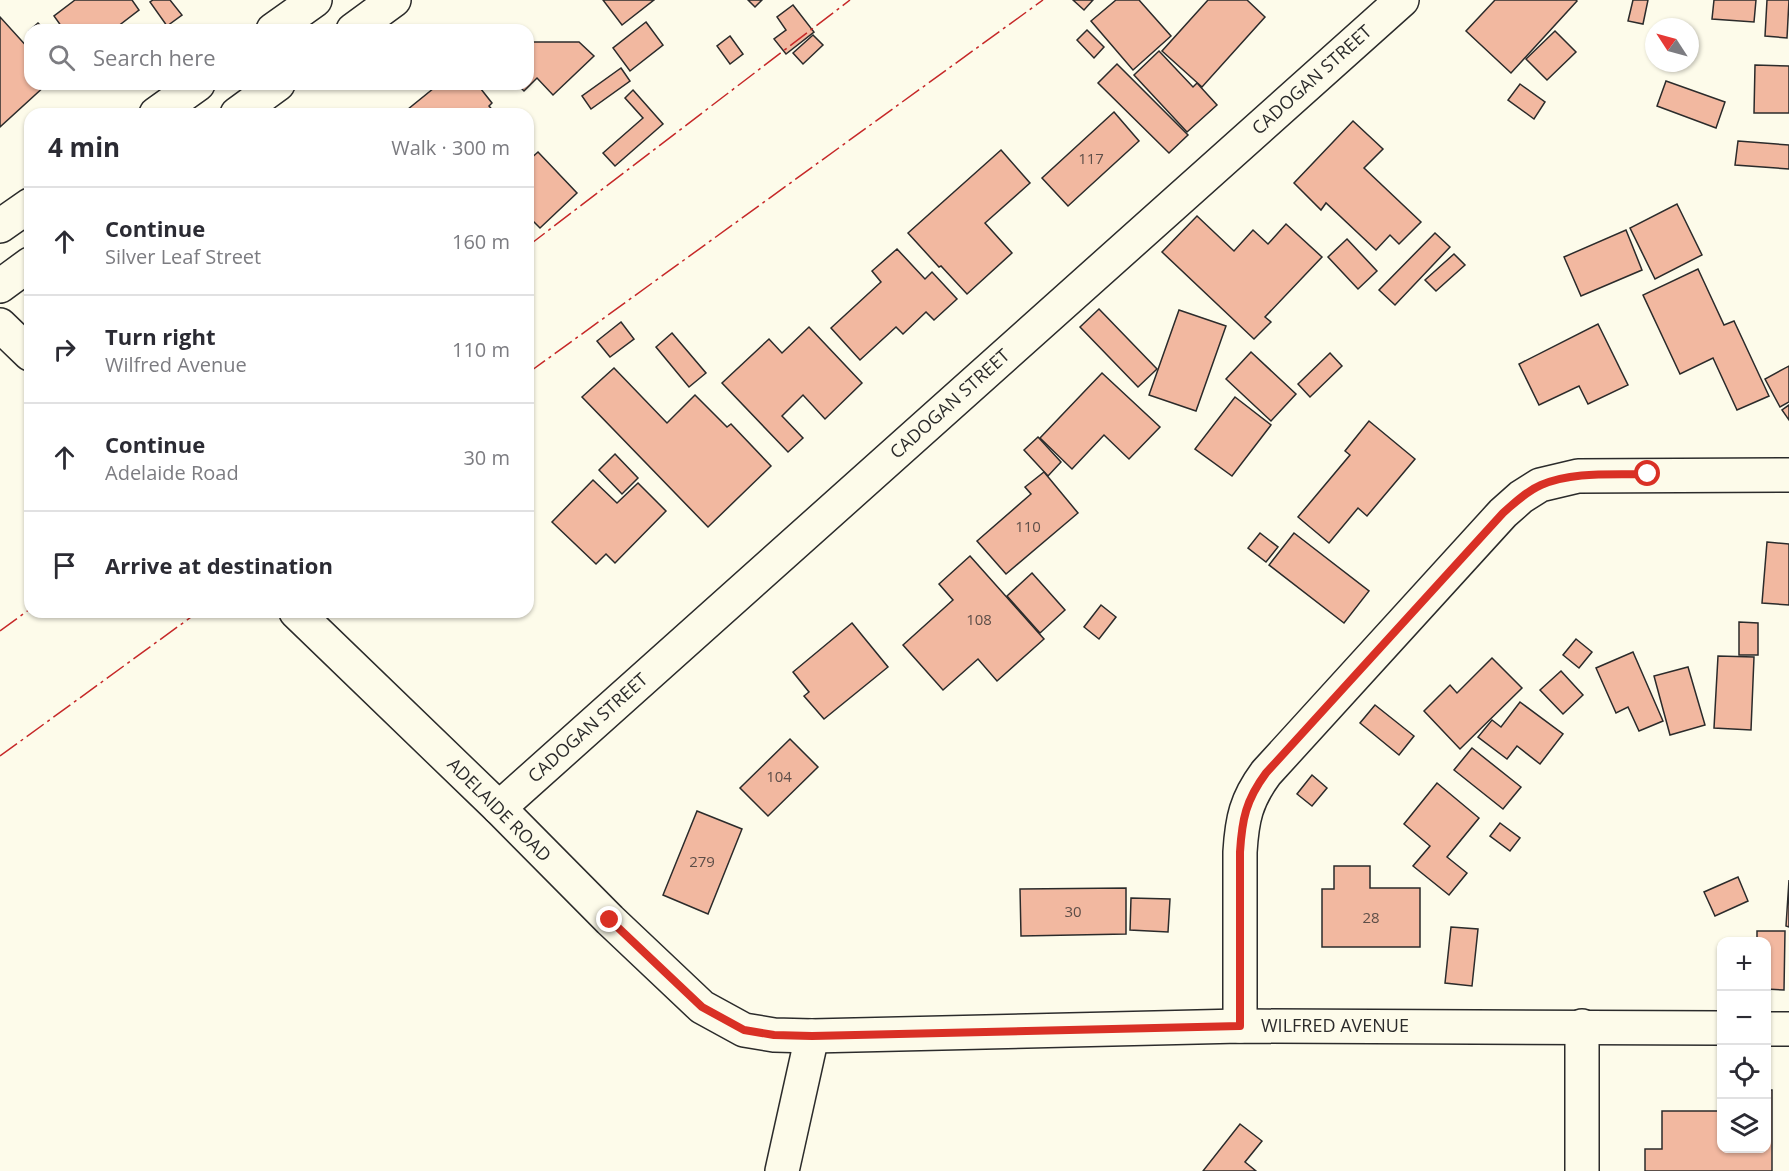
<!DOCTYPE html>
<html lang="en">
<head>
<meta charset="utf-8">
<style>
	:root { --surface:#fff; --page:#f2f2f3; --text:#2b2b33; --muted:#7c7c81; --line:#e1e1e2 }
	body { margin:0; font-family:"Open Sans",sans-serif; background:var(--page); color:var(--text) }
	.controls { position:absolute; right:18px; bottom:18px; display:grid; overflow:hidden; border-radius:12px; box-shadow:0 2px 4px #0004 }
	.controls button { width:54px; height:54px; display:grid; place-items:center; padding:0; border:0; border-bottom:2px solid var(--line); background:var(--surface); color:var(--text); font:30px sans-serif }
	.compass { position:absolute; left:1645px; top:18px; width:54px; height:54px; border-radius:50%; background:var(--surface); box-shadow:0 2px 4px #0004; rotate:306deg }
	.stop { position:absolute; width:18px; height:18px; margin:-14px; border:4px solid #d93025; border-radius:50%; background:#fff }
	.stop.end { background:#d93025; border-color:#fff; box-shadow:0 2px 6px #0008 }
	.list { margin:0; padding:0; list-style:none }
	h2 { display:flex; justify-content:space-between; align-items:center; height:78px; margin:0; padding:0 24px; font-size:26px }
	h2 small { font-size:20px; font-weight:400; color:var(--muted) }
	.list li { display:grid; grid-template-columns:39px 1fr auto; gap:18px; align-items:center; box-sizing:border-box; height:108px; padding:0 24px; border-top:2px solid var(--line) }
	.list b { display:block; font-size:22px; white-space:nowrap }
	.list p { margin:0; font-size:20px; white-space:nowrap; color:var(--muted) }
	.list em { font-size:20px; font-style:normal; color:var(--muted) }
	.icon { flex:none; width:33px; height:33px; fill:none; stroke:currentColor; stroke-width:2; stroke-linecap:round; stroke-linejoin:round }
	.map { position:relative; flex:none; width:1789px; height:1171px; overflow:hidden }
	.search { position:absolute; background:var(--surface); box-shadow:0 2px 4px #0004; left:24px; top:24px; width:510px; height:66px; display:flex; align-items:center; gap:15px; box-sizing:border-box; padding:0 21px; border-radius:18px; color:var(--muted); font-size:22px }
	.panel { position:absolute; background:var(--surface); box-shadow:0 2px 4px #0004; left:24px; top:108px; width:510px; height:510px; border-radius:18px }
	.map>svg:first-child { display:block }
</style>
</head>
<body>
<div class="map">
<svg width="1789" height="1171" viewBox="0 0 1789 1171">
	<rect width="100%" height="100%" fill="#fdfbea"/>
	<g fill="#f2b8a0" stroke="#2b2b2b" stroke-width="1.5">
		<polygon points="75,0 132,0 139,10 113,30 64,30 54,16"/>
		<polygon points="153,0 170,0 182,15 167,26 150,2"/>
		<polygon points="603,0 654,0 622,25"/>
		<polygon points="748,0 762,0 755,7"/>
		<polygon points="1073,0 1093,0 1084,10"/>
		<polygon points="1116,0 1139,0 1171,36 1133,70 1091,21"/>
		<polygon points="1208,0 1247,0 1265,17 1202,87 1162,51"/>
		<polygon points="1495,0 1576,0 1577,1 1511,73 1466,31"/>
		<polygon points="1633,0 1648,0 1643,24 1628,21"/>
		<polygon points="1714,0 1756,0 1754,22 1712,19"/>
		<polygon points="1767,0 1789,0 1787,38 1765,36"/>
		<polygon points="793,5 814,32 786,54 774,39 786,30 777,17"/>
		<polygon points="0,17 30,50 30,84 47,84 0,127"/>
		<polygon points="646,22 663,45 630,71 613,48"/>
		<polygon points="38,23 45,30 30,30"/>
		<polygon points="1087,30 1104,47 1094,58 1077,40"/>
		<polygon points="1555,31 1576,52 1547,80 1526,59"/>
		<polygon points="813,35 823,45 803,64 793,53"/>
		<polygon points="730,36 743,54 730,64 717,46"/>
		<polygon points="528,42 579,42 594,56 553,95 537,78 524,91 517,84 528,84"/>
		<polygon points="1159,51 1193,87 1197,83 1217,105 1187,132 1134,75"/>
		<polygon points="1117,64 1188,135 1169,153 1098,83"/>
		<polygon points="1755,65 1789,66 1789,113 1754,113"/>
		<polygon points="621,68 630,81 591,109 582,96"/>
		<polygon points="1666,81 1725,102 1716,128 1657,106"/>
		<polygon points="439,84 477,84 492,103 489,106 496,114 402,114"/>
		<polygon points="1520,84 1545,102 1534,119 1508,100"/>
		<polygon points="633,90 663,124 615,166 603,153 643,118 625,98"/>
		<polygon points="1114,112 1139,141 1068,206 1042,178"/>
		<polygon points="1353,121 1383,149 1364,168 1421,222 1399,244 1390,235 1376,250 1326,203 1321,210 1294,183"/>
		<polygon points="1738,141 1789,145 1789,169 1735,165"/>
		<polygon points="1001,150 1030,183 985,223 1012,253 967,294 941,266 939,267 908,233"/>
		<polygon points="538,152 577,193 540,228 528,216 528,161"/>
		<polygon points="1677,204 1702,255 1655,279 1630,228"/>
		<polygon points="1197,216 1234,251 1253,230 1268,244 1286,224 1322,257 1265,317 1271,322 1254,339 1162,252"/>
		<polygon points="1626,230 1642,270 1581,296 1564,257"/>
		<polygon points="1435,233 1450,247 1395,305 1379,290"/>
		<polygon points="1347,239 1377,271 1358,289 1328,257"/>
		<polygon points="897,249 925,279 932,272 957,299 934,320 926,312 903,334 896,327 860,360 831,328 881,282 872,271"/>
		<polygon points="1454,254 1465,265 1436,291 1425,280"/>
		<polygon points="1698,269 1724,325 1734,321 1769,396 1737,410 1713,358 1680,374 1643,295"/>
		<polygon points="1099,309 1157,369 1138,387 1080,327"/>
		<polygon points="1179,310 1226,326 1196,411 1149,395"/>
		<polygon points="621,322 634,339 610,357 597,341"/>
		<polygon points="1598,324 1628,385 1588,404 1579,386 1539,405 1519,364"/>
		<polygon points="809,327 862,383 825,419 803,395 782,416 803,438 788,452 722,383 769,339 782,353"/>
		<polygon points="672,333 706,373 689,387 656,347"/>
		<polygon points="1251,352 1296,394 1271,421 1226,379"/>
		<polygon points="1330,353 1342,366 1310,397 1298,384"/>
		<polygon points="1789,366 1789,402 1780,407 1765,379"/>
		<polygon points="614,368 667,423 695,395 727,427 731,424 771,466 708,527 582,397"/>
		<polygon points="1102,373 1160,427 1129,459 1104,435 1072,469 1040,438"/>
		<polygon points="1235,397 1271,425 1232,476 1195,449"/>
		<polygon points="1789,405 1789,420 1782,410"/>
		<polygon points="1369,421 1415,459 1367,516 1358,508 1329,543 1298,517 1350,455 1345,451"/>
		<polygon points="1038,437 1061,462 1048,476 1024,450"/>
		<polygon points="615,454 638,478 622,494 599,470"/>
		<polygon points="1044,472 1078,513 1006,574 977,541 1031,494 1025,487"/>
		<polygon points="593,480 617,503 638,483 666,511 615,563 606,554 596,564 552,522"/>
		<polygon points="1260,533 1278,547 1266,562 1248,548"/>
		<polygon points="1294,533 1369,591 1344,623 1269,565"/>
		<polygon points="1767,542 1789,544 1789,605 1762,603"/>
		<polygon points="970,556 1044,639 997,681 978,659 943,690 903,645 953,600 939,584"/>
		<polygon points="1032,573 1065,610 1040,633 1007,596"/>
		<polygon points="1101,605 1116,617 1099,639 1084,627"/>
		<polygon points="1739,622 1758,623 1758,655 1739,655"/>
		<polygon points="852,623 888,667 824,719 804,696 809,692 793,672"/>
		<polygon points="1576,639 1592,652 1579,668 1563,655"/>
		<polygon points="1633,652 1663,721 1639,731 1628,707 1616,713 1596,668"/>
		<polygon points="1718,656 1754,657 1751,730 1714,728"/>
		<polygon points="1492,658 1522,688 1460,749 1424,711 1450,685 1457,693"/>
		<polygon points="1688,667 1705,725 1670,735 1654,676"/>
		<polygon points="1561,671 1583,695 1563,714 1540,690"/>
		<polygon points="1520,702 1563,734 1540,764 1517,746 1507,759 1478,737 1492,720 1501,727"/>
		<polygon points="1375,705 1414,736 1399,755 1360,723"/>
		<polygon points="790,739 818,767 768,816 740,788"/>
		<polygon points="1472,748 1521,787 1503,809 1454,770"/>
		<polygon points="1312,775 1327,788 1312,806 1297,794"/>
		<polygon points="1437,783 1479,818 1447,857 1467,873 1449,895 1413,866 1430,846 1404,824"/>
		<polygon points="697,811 742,829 708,914 663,895"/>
		<polygon points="1500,823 1520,838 1510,851 1490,836"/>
		<polygon points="1334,866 1370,866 1370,888 1420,888 1420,947 1322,947 1322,889 1334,889"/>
		<polygon points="1738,877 1748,901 1715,916 1704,892"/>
		<polygon points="1789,880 1789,927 1786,926"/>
		<polygon points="1126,888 1126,934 1021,936 1020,889"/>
		<polygon points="1131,898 1170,899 1168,932 1130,930"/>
		<polygon points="1451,927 1478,929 1472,986 1445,983"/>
		<polygon points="1757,931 1785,931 1784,990 1766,989 1766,942 1757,942"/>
		<polygon points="1766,1090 1772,1090 1772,1171 1645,1171 1645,1149 1662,1149 1662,1111 1722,1111 1722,1148 1766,1148"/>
		<polygon points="1240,1124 1262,1141 1245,1162 1256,1171 1203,1171"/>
	</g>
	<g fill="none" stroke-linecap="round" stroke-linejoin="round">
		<g stroke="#2b2b2b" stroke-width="36">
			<g id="minor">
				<polyline points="0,325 30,354"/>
				<polyline points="296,612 499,808 610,920 702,1007 744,1030 774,1035 812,1036 1240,1026 1722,1028"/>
				<polyline points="499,808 1402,0"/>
				<path d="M 1240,1026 L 1240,852 C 1242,819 1246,800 1266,773 L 1503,513 L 1521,497 L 1540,485 L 1578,476 L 1789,475"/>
				<polyline points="1766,1029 1789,1029"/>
				<polyline points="782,1171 812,1036"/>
				<polyline points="1582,1171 1582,1026"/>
			</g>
		</g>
		<g stroke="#2b2b2b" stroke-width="36">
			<g id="major">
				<polyline points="273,30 315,0"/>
				<polyline points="353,30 394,0"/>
				<polyline points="156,114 198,84"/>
				<polyline points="237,114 278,84"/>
				<polyline points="0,226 30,205"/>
				<polyline points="0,286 30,264"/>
			</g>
		</g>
		<use href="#minor" stroke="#fdfbea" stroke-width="33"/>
		<use href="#major" stroke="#fdfbea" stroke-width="33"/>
		<g stroke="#c62828" stroke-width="1.5" stroke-dasharray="21 4.5 3 4.5" stroke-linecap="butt">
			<polyline points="528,246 850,0"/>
			<polyline points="528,373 1043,0"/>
			<polyline points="0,631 30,609"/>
			<polyline points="0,756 198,612"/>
		</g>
	</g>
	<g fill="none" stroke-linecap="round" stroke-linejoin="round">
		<path stroke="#d93025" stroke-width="8" d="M 610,920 L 702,1007 L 744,1030 L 774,1035 L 812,1036 L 1240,1026 L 1240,852 C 1242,819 1246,800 1266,773 L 1503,513 C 1514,503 1527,491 1541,485 C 1573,471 1613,475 1648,474"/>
	</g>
	<g text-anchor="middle" stroke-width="4.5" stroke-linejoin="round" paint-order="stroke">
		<g font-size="15" fill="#5d4e48">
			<text x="1091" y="164">117</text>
			<text x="1028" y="532">110</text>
			<text x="979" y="625">108</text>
			<text x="779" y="782">104</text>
			<text x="702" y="867">279</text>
			<text x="1073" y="917">30</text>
			<text x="1371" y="923">28</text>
		</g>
		<g font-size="18" fill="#2b2b2b" stroke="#fdfbea">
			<text transform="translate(1312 80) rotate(-42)" y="6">CADOGAN STREET</text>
			<text transform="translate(950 404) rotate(-42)" y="6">CADOGAN STREET</text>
			<text transform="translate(588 728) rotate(-42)" y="6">CADOGAN STREET</text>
			<text transform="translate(499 810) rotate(45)" y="6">ADELAIDE ROAD</text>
			<text x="1335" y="1032">WILFRED AVENUE</text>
		</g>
	</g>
</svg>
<div class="controls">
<button>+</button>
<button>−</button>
<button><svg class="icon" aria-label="locate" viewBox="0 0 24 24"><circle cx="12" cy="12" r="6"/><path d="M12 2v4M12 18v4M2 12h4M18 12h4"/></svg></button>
<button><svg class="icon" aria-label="layers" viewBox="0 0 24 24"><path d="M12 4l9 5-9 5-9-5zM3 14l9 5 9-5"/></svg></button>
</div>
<svg class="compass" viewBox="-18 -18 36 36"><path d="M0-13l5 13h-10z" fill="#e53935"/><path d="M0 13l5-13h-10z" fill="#7c7c81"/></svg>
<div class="stop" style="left:1648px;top:474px"></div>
<div class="stop end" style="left:610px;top:920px"></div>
<div class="search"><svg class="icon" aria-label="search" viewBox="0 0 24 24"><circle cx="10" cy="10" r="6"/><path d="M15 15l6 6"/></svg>Search here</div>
<section class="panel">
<h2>4 min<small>Walk · 300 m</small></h2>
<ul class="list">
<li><svg class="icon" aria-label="ahead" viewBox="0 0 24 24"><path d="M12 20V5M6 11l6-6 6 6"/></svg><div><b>Continue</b><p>Silver Leaf Street</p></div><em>160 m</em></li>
<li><svg class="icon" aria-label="right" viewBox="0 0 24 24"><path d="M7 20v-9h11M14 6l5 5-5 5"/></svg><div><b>Turn right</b><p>Wilfred Avenue</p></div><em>110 m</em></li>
<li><svg class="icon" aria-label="ahead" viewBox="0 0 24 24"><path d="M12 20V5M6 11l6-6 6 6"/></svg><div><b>Continue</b><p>Adelaide Road</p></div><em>30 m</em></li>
<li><svg class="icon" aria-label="arrive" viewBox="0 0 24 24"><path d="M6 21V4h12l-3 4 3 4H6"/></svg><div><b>Arrive at destination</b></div></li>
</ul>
</section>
</div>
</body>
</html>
